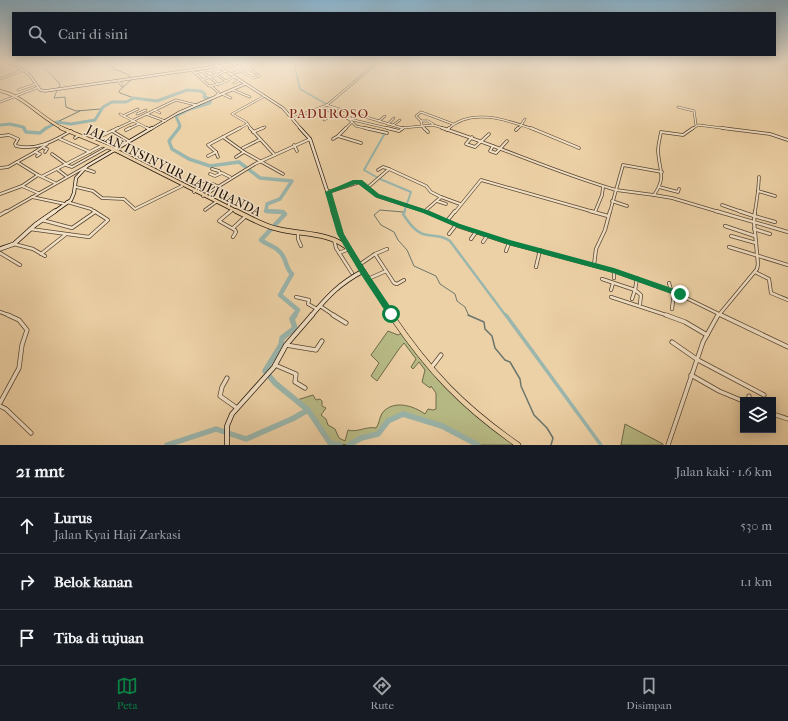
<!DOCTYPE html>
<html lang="id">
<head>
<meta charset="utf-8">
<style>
	:root { --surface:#171b24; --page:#20242c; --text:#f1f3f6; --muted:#9ea1a6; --line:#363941; --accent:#0b8043 }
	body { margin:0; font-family:"IM FELL French Canon",serif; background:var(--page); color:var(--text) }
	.controls { position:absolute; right:12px; bottom:12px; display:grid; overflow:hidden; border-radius:0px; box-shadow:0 2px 10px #0003 }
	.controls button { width:36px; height:36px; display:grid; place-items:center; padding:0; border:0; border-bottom:1px solid var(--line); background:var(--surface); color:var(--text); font:20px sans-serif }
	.stop { position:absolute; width:12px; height:12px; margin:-9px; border:3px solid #0b8043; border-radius:50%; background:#fff }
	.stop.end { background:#0b8043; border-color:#fff; box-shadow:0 1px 4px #0008 }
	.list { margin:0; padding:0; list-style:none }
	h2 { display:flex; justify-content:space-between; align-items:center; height:52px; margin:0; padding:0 16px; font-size:17px }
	h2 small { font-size:13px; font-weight:400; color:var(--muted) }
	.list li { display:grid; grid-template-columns:26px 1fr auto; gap:12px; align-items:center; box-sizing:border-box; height:56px; padding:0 16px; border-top:1px solid var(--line) }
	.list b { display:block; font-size:15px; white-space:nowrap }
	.list p { margin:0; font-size:13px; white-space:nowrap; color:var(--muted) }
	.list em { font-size:13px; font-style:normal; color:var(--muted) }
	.icon { flex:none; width:22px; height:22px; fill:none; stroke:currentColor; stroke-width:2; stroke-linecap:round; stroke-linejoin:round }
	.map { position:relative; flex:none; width:788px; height:445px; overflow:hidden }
	.search { position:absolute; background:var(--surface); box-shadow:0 2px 10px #0003; left:12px; right:12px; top:12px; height:44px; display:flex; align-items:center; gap:10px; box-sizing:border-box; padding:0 14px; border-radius:0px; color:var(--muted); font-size:15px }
	.sheet { height:220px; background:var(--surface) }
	nav { display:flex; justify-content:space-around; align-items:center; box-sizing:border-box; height:56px; border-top:1px solid var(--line); background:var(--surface); font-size:11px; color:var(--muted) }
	nav a { display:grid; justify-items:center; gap:2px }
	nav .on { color:var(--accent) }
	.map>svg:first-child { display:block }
</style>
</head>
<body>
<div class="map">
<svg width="788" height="445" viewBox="0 0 788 445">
	<rect width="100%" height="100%" fill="#edd1a6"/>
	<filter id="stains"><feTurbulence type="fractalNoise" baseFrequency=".005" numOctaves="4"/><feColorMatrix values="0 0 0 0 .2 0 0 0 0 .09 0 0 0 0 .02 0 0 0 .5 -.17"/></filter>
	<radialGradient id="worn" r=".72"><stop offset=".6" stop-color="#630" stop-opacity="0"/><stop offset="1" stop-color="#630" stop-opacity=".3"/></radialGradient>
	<g fill="#b8bc87" stroke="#6e6a4a">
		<path d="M 388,331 L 398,335 L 402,333 L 460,399 L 518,445 L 478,445 L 464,436 L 435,422 L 403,414 L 388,421 L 378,434 L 361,438 L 349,445 L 330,443 L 308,410 L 297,400 L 313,395 L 316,400 L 320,399 L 322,401 L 322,406 L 326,408 L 321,415 L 326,419 L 328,425 L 335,429 L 339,438 L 345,441 L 348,430 C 357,433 366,426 376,428 C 380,423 379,416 384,411 C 395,400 414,406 425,414 L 428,409 L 433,410 L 436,409 L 436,393 L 431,386 L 430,388 L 422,382 L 425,370 L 419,362 L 413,369 L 411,367 L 416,359 L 404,343 L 399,349 L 377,381 L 371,376 L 379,363 L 371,355 Z"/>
		<polygon points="625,424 663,444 663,445 621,445"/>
	</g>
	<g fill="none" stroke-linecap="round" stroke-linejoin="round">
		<g stroke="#6b766d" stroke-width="1">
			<polyline points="105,62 107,65 114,67 113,69 125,73 131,77"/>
			<polyline points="45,68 60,84 59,88"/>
			<polyline points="131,80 119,91 120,93 134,98"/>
			<polyline points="57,90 54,98 65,97 66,107 76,111 101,109"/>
			<polyline points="57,122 80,111"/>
			<polyline points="403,212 380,210 374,215 381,225 394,232 398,240 407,250 414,266 436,276 440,284 455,294 457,301 465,307 469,316"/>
		</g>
		<polyline stroke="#6b766d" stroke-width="1.5" points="468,315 484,322 485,329 492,336 495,348 505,360 510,362 520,379 521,386 534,415 547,428 553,438 551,445"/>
		<g stroke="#9ab6ad" stroke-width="1.5">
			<polyline points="298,62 295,68 300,89 328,105"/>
			<path d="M 349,111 L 354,113 L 348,119 C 354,125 360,127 368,129"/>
		</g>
		<g stroke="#9ab6ad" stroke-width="2">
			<polyline points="364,128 368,129"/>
			<polyline points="382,133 385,133 364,170 380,179 411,192 404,212"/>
		</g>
		<path stroke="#9ab6ad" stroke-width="2.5" d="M 405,211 L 403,214 C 408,221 414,231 423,234 C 433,237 441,234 450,241 L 506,316"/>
		<polyline stroke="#9ab6ad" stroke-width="3.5" points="506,315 601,445"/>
		<g stroke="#9ab6ad" stroke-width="3">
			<polyline points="0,125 10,124 23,127 24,129"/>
			<polyline points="45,129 57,122 71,124 95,120 103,107 112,102 126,102 134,98 157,101 187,90 201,91 205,94 204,97 211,99 210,103 190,109 176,116 180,126 178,129"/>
		</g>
		<g stroke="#9ab6ad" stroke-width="3.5">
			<polyline points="24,128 26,132 40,133 46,128"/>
			<polyline points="179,128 169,141 172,149 189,159 210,166 239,162 260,178 292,181 280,199 267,204 266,211 281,212"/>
		</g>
		<path stroke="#9ab6ad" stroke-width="4.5" d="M 266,211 L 283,212 L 285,214 L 261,240 C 267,245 275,246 280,252 C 287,259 285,268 292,274 L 280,295 L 298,310 L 294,316"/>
		<g stroke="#9ab6ad" stroke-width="5.5">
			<polyline points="295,315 292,319 295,328 282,338 281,345 265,371 275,383 308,410 330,443 340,445"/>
			<polyline points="167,445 216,429 246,439 292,419 308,410"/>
			<polyline points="349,445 361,438 378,434 388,421 403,414 442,426 478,445"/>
		</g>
		<g stroke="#574634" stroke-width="2.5">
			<g id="street-far3">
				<polyline points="785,62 788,73"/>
				<polyline points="238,64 248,69"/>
				<polyline points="228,65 239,72"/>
				<polyline points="254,65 263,64"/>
				<polyline points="250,69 259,76"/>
				<polyline points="192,70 209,86 220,84 234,77"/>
				<polyline points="210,70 226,81"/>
				<polyline points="202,71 218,84"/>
				<polyline points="242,72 253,78 259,76"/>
				<polyline points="194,73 221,68"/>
				<polyline points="230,74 255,67 248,62"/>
				<polyline points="0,79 23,70"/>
				<polyline points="202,80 226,71"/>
				<polyline points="119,81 122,86"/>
				<polyline points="234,83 240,80"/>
				<polyline points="211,86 219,93 216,96"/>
				<polyline points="18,90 36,84"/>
				<polyline points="233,90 250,97"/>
				<polyline points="222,94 231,98"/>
				<polyline points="0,102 39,87"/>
				<polyline points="326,105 402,128 433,125 446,129"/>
				<polyline points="678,107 694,111 696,125"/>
				<polyline points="322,108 349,119 356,126 369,129"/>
				<polyline points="154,110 160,113"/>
				<polyline points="120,114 149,129"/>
				<polyline points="137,114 146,110"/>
				<polyline points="146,114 165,121"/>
				<polyline points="354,114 349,119 391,129"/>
				<polyline points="123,116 138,109"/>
				<polyline points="293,118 327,105 378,62"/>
				<polyline points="324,120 335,114"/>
				<polyline points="132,121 176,100 196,105"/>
				<polyline points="379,121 385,116"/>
				<polyline points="421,121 428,121 433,124"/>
				<polyline points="388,124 394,118"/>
				<polyline points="393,125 400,120"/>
				<polyline points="422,125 421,121 416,116 421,112 453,124"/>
				<polyline points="521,125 525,119"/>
				<polyline points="422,126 425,129"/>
				<polyline points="116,129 133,121"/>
				<polyline points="128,129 139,124"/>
				<polyline points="238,129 248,124"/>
				<polyline points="251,129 246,122 232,114 263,97"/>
				<polyline points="260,129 265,127"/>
				<polyline points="345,129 352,122"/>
				<polyline points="402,129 403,128"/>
				<path d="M 448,129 C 471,107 507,120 533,129"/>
				<polyline points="517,129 521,126"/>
				<polyline points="692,129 698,125 730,129"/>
			</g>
		</g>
		<g stroke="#574634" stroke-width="3.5">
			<g id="street-far2">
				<polyline points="147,128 149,129"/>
				<polyline points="250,128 274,154"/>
				<polyline points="346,128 338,136 361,143"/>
				<polyline points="365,128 387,133"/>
				<polyline points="387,128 399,131 403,128"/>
				<polyline points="424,128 428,132"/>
				<path d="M 442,128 C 501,147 557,173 616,190 L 623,165 L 662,172"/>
				<polyline points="531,128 579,148"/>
				<polyline points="722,128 770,134 788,140"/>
				<polyline points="126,130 130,128"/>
				<polyline points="447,130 449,128"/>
				<polyline points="516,130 518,128"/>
				<polyline points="112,131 129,141"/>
				<polyline points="253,132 263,128"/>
				<path d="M 0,136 L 9,135 L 18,139 L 15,144 L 16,146 C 36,151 54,141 71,131"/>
				<polyline points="223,137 244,152 283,174"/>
				<polyline points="472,137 466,144 475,147 489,134"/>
				<polyline points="75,138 79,135"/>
				<polyline points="60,139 90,152"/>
				<polyline points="333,139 338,136"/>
				<polyline points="93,140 118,128"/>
				<polyline points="294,145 297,151"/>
				<polyline points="493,146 490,151 496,153 507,141"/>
				<polyline points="44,148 47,149 45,152"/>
				<polyline points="243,148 259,140"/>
				<polyline points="52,154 66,164"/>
				<polyline points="37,156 40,154 35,152 47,144"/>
				<polyline points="208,156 216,152"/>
				<polyline points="218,157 216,152 208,145 240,128"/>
				<polyline points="236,157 244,152"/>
				<polyline points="17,162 38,175 55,183"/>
				<polyline points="66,165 72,167 108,147"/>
				<polyline points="0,168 8,167 35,152"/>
				<polyline points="57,169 66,176"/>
				<polyline points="85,169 94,172"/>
				<polyline points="212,169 219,171 220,173"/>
				<polyline points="378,170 383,167 389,169 426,186 431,192 441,197 460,204"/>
				<polyline points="210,174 215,176 222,173 230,177"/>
				<polyline points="38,175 22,186 38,193"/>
				<polyline points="43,176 103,145"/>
				<polyline points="76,187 93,191 102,198 124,199 135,209 182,186"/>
				<polyline points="659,187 678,192 679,189"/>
				<polyline points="367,188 389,169"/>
				<polyline points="758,191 759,177"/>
				<path d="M 194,192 C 196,190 198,186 201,185 C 215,178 230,195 229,208"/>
				<polyline points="328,192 360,182 377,196 427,212"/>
				<polyline points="0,194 22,186"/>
				<polyline points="654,195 672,198 719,212"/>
				<polyline points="203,196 255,164 310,139"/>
				<polyline points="32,197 65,204"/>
				<polyline points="437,201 446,204"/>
				<polyline points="612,201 627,206"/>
				<polyline points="67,202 91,209 95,212"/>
				<polyline points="722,205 742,212"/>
				<polyline points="205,210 216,202"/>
				<polyline points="425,211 441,197"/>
				<polyline points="6,212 87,166"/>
				<polyline points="230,212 232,210"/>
				<polyline points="455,212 481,180 594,212"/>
				<polyline points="595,212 602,195 603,187"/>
				<path d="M 610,212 L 616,190 L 654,195 C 667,176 659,171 658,151 C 658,145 660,138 661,132 L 683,135 L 693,128"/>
				<polyline points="755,212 758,191 775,196"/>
			</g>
		</g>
		<g stroke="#574634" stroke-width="4">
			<g id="street-far1">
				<polyline points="231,211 219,221 235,230 236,232 233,237"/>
				<polyline points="425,211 458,226 509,243 614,271 676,293 723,316"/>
				<polyline points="590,211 608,216"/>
				<polyline points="716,211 788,232"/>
				<polyline points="739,211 754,216"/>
				<polyline points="0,215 7,211"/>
				<polyline points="754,216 775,222"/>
				<polyline points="42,220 72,228 95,212"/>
				<polyline points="447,221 455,211"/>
				<polyline points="725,226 755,236"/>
				<polyline points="233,228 246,216"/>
				<polyline points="30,229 89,237 108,220 94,211"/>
				<polyline points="754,229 770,234"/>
				<polyline points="298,234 298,239 301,246"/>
				<polyline points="449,234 456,225"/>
				<polyline points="731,236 756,243"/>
				<polyline points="334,239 336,248 352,273"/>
				<polyline points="471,239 476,232"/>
				<polyline points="483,242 487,236"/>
				<polyline points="14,244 33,249 45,256"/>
				<polyline points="729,247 788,265"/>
				<polyline points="506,251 509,243"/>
				<polyline points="0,253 20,265"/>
				<polyline points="339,253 349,249"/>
				<polyline points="41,254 65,235"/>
				<polyline points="375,254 394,283 397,284 404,280"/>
				<polyline points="359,265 375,254 387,249"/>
				<polyline points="594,265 596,249 605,230 610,211"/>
				<polyline points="536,267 540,250"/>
				<polyline points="614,271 614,278"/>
				<polyline points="755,272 769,279 771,293 788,300"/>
				<polyline points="368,279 386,271"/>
				<polyline points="602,279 635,290 637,278"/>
				<polyline points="669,283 671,290"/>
				<polyline points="611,290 613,283"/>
				<polyline points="296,297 309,300 308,304 317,309"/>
				<polyline points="611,297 669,316"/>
				<polyline points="632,299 635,290 641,295 640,304"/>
				<polyline points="320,306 335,316"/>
				<polyline points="672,309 674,292"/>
				<polyline points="0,312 11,316"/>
				<polyline points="718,316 757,269 758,264 754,222 755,211"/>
			</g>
		</g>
		<g stroke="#574634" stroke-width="5">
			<g id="street">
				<polyline points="333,315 346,323"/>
				<polyline points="666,315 685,322 707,335"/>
				<polyline points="721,315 788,347"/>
				<polyline points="672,342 698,360 764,395"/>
				<polyline points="286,345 316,350 322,341"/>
				<polyline points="275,365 296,374 295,382 305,388"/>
				<polyline points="431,368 441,355"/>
				<polyline points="691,375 719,391 743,401"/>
				<polyline points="227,378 222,387 220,396 237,408"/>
				<polyline points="749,396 749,400"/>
				<polyline points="0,403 19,368 22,345 27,330 19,320 8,315"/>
				<polyline points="0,406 6,409 31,433"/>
				<polyline points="773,414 788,419"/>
				<polyline points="668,445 703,342 718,315"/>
			</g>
		</g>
		<g stroke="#25170e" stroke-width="3">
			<g id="secondary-far3">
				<polyline points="8,62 29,74 40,90 45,91 247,62"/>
				<polyline points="212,62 283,108 301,129"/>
				<polyline points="151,129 178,113 245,84"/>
			</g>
		</g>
		<g stroke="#25170e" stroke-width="4">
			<g id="secondary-far2">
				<polyline points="300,128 310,139 334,212"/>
				<polyline points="54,212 71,200 74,193 76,178 87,166 152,128"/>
			</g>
		</g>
		<g stroke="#25170e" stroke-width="5">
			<g id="secondary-far1">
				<polyline points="333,211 341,234 347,246"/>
				<polyline points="0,249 14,244 35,225 55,211"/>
				<path d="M 311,316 C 329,295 339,284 363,271"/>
			</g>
		</g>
		<g stroke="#25170e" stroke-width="5.5">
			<polyline id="secondary" points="227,445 227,426 232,414 274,367 286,345 312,315"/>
		</g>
		<g stroke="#25170e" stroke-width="3.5">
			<path id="primary-far3" d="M 0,91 C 25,96 41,119 64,129"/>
		</g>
		<g stroke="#25170e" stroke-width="4.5">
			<polyline id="primary-far2" points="61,128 115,150 238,212"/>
		</g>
		<g stroke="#25170e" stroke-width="5.5">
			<path id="primary-far1" d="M 236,211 C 249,217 263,226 278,229 C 302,235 330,232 349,249 L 392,316"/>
		</g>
		<g stroke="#25170e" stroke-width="6">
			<path id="primary" d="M 391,315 C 429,371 462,406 518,445"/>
		</g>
		<use href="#street-far3" stroke="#f3e1c5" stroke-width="1.5"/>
		<use href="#street-far2" stroke="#f3e1c5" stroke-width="2"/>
		<use href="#street-far1" stroke="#f3e1c5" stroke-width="2.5"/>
		<use href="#street" stroke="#f3e1c5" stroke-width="3.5"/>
		<use href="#secondary-far3" stroke="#f3e1c5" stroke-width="2"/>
		<use href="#secondary-far2" stroke="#f3e1c5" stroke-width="2.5"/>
		<use href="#secondary-far1" stroke="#f3e1c5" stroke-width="3.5"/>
		<use href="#secondary" stroke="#f3e1c5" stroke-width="4"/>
		<use href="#primary-far3" stroke="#edd1a6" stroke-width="2.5"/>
		<use href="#primary-far2" stroke="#edd1a6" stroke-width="3"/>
		<use href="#primary-far1" stroke="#edd1a6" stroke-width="4"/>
		<use href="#primary" stroke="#edd1a6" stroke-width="5"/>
	</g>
	<linearGradient id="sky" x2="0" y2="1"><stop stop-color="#89b5d0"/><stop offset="0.5" stop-color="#f7ead7"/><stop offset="1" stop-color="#f7ead7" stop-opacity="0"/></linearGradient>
	<rect width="788" height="125" fill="url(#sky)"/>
	<polygon fill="#0b8043" points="353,180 362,180 379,194 427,210 460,224 510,240 614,268 683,292 684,294 680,297 613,273 509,245 456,227 423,213 375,197 358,184 356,184 332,193 344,234 365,269 394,312 394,317 389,317 360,273 337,234 325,192"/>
	<g text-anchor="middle" stroke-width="3" stroke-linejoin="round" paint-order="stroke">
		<g font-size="13" letter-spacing="1" fill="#7a1f14" stroke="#f3e1c5">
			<text x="329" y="118">PADUROSO</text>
		</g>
		<g font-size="13" fill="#25170e" stroke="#f3e1c5">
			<text transform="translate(174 170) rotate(26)" y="5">JALAN INSINYUR HAJI JUANDA</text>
		</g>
	</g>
	<rect width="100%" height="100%" filter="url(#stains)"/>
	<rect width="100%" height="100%" fill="url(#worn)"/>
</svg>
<div class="controls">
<button><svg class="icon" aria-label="layers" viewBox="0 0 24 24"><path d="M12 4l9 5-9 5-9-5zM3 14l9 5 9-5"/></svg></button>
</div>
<div class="stop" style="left:391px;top:314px"></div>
<div class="stop end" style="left:680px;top:294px"></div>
<div class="search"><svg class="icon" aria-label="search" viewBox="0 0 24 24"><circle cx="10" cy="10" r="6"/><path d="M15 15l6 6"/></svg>Cari di sini</div>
</div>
<section class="sheet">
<h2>21 mnt<small>Jalan kaki · 1.6 km</small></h2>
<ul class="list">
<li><svg class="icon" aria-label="ahead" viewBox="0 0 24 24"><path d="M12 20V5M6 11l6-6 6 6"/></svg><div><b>Lurus</b><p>Jalan Kyai Haji Zarkasi</p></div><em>530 m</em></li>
<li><svg class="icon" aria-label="right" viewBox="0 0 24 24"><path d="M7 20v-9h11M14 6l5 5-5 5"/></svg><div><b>Belok kanan</b></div><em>1.1 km</em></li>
<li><svg class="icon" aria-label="arrive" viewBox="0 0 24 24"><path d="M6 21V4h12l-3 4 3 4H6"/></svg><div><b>Tiba di tujuan</b></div></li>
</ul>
</section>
<nav>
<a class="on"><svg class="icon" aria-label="map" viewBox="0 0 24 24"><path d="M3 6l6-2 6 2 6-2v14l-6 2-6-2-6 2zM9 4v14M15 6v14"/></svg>Peta</a>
<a><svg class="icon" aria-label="directions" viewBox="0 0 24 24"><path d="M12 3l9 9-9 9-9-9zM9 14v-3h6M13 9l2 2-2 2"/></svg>Rute</a>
<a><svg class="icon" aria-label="saved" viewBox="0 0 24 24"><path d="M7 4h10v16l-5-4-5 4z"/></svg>Disimpan</a>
</nav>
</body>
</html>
